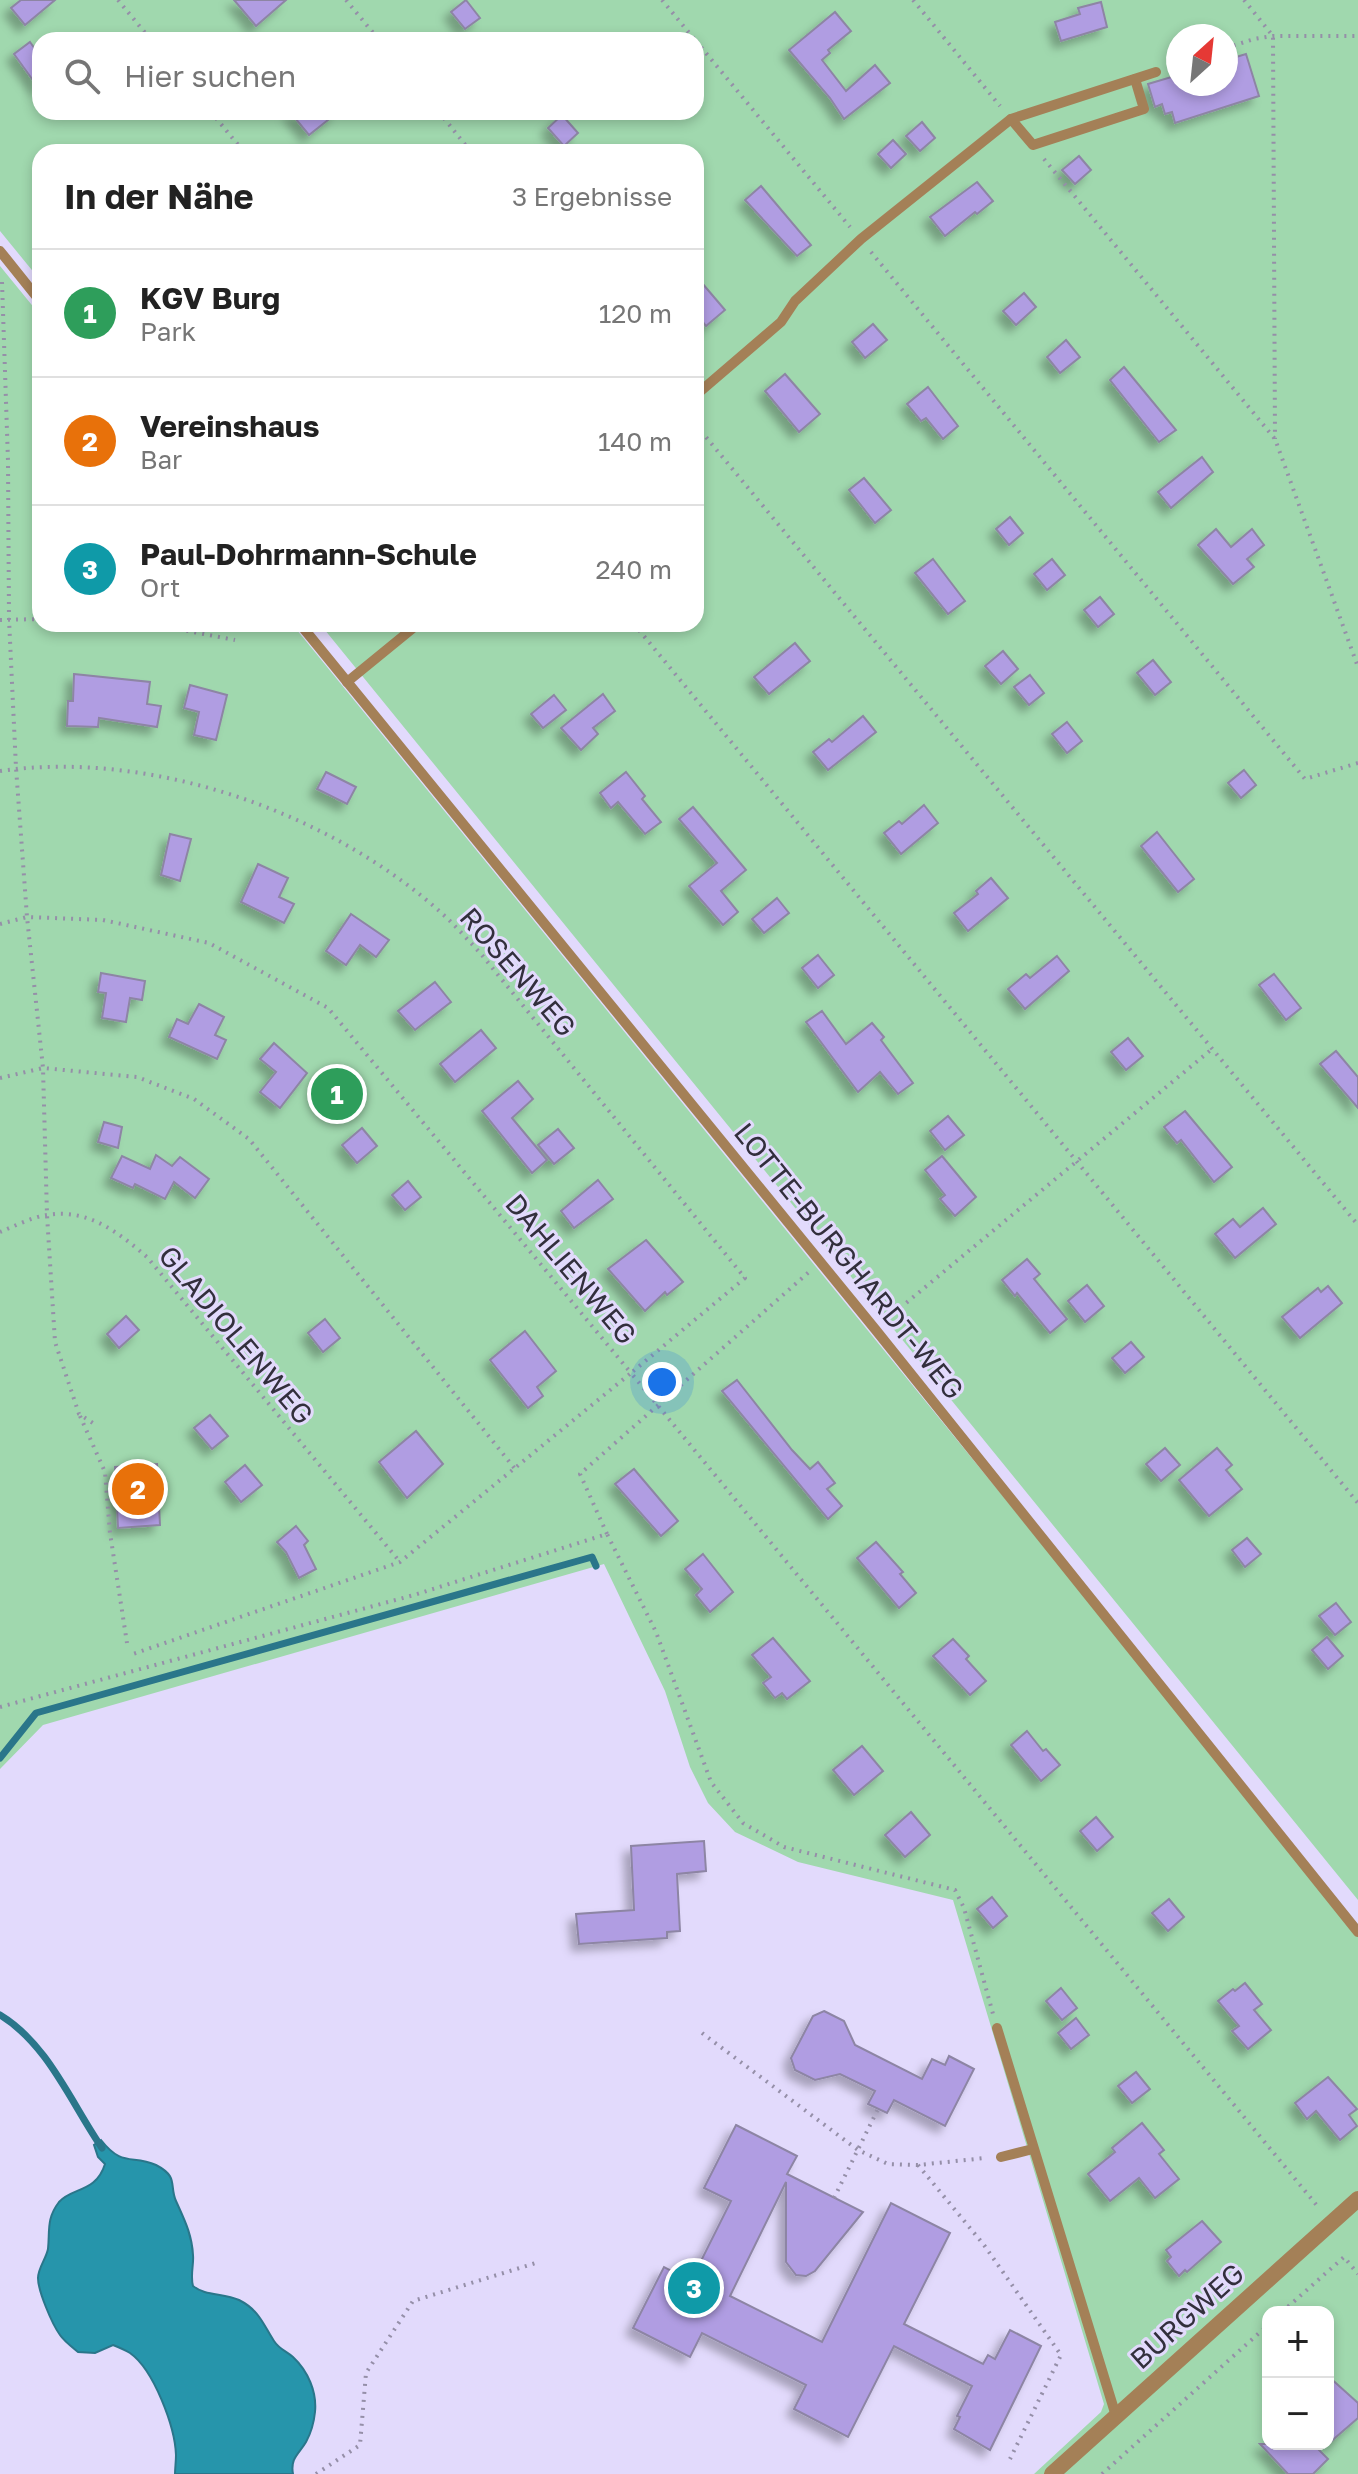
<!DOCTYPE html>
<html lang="de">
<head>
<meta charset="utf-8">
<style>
	:root { --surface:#fff; --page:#f6f6f6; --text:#222; --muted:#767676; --line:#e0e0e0; --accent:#8a6302 }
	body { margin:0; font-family:"Golos Text",sans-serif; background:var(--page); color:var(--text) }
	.controls { position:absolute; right:24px; bottom:24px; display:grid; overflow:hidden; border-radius:16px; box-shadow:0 4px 12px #0003 }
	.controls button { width:72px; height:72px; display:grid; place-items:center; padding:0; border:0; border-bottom:2px solid var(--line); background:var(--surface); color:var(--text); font:40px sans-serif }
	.compass { position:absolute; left:1166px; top:24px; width:72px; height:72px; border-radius:50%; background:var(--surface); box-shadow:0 4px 12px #0003; rotate:27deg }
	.you { position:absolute; left:662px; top:1382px; width:28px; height:28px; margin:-20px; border:6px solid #fff; border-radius:50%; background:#1a73e8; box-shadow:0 0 0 12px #1a73e833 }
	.badge { display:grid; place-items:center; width:52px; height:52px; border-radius:50%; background:var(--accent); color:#fff; font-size:26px; font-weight:700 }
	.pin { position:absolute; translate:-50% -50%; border:4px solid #fff; box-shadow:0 2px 8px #0006 }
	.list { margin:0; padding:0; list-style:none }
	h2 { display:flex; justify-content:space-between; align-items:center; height:104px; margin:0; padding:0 32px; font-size:34px }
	h2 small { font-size:26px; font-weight:400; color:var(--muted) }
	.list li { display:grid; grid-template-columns:52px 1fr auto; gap:24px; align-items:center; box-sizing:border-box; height:128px; padding:0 32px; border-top:2px solid var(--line) }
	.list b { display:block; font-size:30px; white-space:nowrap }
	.list p { margin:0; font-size:26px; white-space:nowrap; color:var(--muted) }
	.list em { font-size:26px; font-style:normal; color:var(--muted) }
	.icon { flex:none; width:44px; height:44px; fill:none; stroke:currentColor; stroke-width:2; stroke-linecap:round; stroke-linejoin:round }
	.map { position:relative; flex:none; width:1358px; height:2474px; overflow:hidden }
	.search { position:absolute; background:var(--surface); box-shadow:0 4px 12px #0003; left:32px; top:32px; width:672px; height:88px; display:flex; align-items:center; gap:20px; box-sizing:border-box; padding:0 28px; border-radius:24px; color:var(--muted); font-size:30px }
	.panel { position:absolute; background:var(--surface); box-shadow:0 4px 12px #0003; left:32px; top:144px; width:672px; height:488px; border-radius:24px }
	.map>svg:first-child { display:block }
</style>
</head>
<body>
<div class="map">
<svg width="1358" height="2474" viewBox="0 0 1358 2474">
	<defs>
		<filter id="shadow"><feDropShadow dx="-7" dy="7" stdDeviation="4" flood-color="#0004"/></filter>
	</defs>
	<rect width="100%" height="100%" fill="#e2dafc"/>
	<g fill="#a0d8ae" fill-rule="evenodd">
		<path d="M 0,0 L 1358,0 L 1358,1900 L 320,624 L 696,624 L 696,152 L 40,152 L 40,280 L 0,231 ZM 1178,36 L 1226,36 L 1226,84 L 1178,84 ZM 40,40 L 696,40 L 696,112 L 40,112 Z"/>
		<path d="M 0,266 L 40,315 L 40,624 L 292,624 L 1358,1932 L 1358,2474 L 1034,2474 L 1101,2412 L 1104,2404 L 953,1900 L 798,1862 L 735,1832 L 708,1803 L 690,1767 L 665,1691 L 604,1564 L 43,1725 L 0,1769 ZM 1268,2312 L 1328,2312 L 1328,2444 L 1268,2444 Z"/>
	</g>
	<path fill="#2695ab" stroke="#2a768a" stroke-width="2" d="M 101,2140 C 123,2168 132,2154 156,2165 C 179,2177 169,2185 176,2201 C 184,2219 192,2234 193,2255 C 194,2265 190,2275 193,2286 C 205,2296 224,2293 239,2300 C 259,2310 263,2324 274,2341 C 279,2349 286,2351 293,2357 C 308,2371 317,2392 315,2412 C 314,2422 311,2433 306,2442 C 299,2454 290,2458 293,2474 L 175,2474 C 175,2468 176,2462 176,2455 C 175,2427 154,2370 130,2353 C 125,2350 118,2347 113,2345 L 95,2353 L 78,2352 C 72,2347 64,2341 60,2335 C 52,2324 38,2291 38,2278 C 38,2268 46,2259 48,2249 C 50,2231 46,2219 59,2202 C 72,2187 96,2193 105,2164 L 98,2157 L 94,2145 Z"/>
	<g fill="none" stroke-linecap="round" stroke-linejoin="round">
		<g stroke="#2a768a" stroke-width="7">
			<polyline points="0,1758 36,1713 592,1557 596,1566"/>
			<path d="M 0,2015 C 48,2044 71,2103 102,2148"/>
		</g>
	</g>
	<g fill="#b09de2" stroke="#8d85a4" stroke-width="2" filter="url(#shadow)">
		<polygon points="21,0 55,0 25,25 11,8"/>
		<polygon points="234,0 286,0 256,26"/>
		<polygon points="466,0 480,18 465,29 451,12"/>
		<polygon points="1101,2 1107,27 1061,41 1055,22 1080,14 1078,8"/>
		<polygon points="835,12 851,31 828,50 830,53 822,60 846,91 875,65 890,83 844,119 830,98 789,50"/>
		<polygon points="30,42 40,56 40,90 14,54"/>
		<polygon points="1246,54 1259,96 1175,123 1172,112 1165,114 1162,104 1155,107 1148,84 1178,75 1178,84 1226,84 1226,60"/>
		<polygon points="290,112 338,112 309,135"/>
		<polygon points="562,115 578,133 564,146 548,128"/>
		<polygon points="922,122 935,138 920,151 906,136"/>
		<polygon points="893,140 906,154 891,168 878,154"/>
		<polygon points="1079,156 1091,170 1075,184 1062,170"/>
		<polygon points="977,182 993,201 977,214 975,212 945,236 930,217"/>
		<polygon points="761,186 811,245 797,256 745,200"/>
		<polygon points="696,276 725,310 706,326 696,313"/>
		<polygon points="1024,293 1036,307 1016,325 1003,311"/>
		<polygon points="873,324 887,340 865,358 852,342"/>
		<polygon points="1066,340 1080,357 1060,373 1047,357"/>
		<polygon points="1124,367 1176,430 1159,442 1110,380"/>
		<polygon points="785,374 820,414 799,432 765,391"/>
		<polygon points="928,387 958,426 943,439 926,418 921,421 907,404"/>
		<polygon points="1202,457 1213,472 1171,508 1158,492"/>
		<polygon points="864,478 891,510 875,523 849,490"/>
		<polygon points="1010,517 1023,533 1009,545 996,529"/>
		<polygon points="1216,529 1231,547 1252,529 1264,545 1247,559 1254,567 1233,584 1198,545"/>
		<polygon points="933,559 965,601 948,614 915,573"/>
		<polygon points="1052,559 1065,575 1047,590 1034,574"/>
		<polygon points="1100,597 1114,614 1098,627 1084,610"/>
		<polygon points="795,643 810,661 769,694 754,677"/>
		<polygon points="1003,651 1018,669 1001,684 985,666"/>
		<polygon points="1153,660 1171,682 1155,695 1137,673"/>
		<polygon points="74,674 150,682 147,704 161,706 157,727 99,718 98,727 67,726 68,701 73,701"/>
		<polygon points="1030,675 1044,693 1029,705 1014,687"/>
		<polygon points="190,685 227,695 216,740 194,735 199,712 184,708"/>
		<polygon points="603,694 615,711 593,728 598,734 581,750 561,728"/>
		<polygon points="554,695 566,710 543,728 531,714"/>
		<polygon points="863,716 876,732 828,770 813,752 829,739 832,742"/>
		<polygon points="1067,722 1082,741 1067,753 1052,734"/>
		<polygon points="1244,770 1256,785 1241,798 1228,783"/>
		<polygon points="326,772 356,787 347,804 317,789"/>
		<polygon points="626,772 645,796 642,799 661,822 645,834 618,802 611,808 600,793"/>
		<polygon points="924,805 938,823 901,854 884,833 899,821 902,824"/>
		<polygon points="693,807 746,870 721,891 738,912 723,925 689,886 717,863 679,819"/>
		<polygon points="1157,832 1194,879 1178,892 1141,846"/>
		<polygon points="170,834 191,839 180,881 161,875"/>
		<polygon points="258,864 288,878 279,897 294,904 284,923 241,902"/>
		<polygon points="991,878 1008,898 968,931 954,913 978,894 976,891"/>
		<polygon points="777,898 789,913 764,933 752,919"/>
		<polygon points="351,914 389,940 376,957 360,945 346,965 326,951"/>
		<polygon points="818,955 834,975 818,988 802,968"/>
		<polygon points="1057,956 1069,971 1025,1009 1008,989 1026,974 1030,978"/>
		<polygon points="101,973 145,981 142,1000 130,998 126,1022 102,1018 106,993 98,992"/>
		<polygon points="1274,974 1301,1008 1286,1020 1259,985"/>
		<polygon points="435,982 451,1002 415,1030 398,1011"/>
		<polygon points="199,1004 224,1017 215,1035 226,1040 217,1059 169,1037 177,1019 188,1024"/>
		<polygon points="822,1011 846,1044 872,1023 884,1037 881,1040 913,1083 898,1094 880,1072 858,1092 806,1022"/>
		<polygon points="481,1030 496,1048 455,1082 440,1064"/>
		<polygon points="1128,1038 1143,1056 1126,1070 1111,1052"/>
		<polygon points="274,1043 307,1073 280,1108 260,1092 276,1072 260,1059"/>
		<polygon points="1336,1051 1358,1077 1358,1108 1320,1064"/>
		<polygon points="518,1081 533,1099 512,1118 547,1160 532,1173 482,1111"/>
		<polygon points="1185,1111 1232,1167 1214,1182 1181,1140 1177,1143 1164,1127"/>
		<polygon points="948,1116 964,1135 945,1150 930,1131"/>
		<polygon points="104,1122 122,1127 118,1148 98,1142"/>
		<polygon points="362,1128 377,1146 357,1163 342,1145"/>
		<polygon points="558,1129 574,1148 554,1164 538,1145"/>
		<polygon points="156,1155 172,1166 180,1157 209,1179 195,1198 174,1182 165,1199 135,1184 133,1188 111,1178 122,1156 150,1169"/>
		<polygon points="942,1156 976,1197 955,1216 940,1199 945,1195 925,1170"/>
		<polygon points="598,1180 613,1199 574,1228 561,1211"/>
		<polygon points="408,1181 421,1197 405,1210 392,1195"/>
		<polygon points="1263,1208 1276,1224 1235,1258 1215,1234 1233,1219 1240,1227"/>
		<polygon points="646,1240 683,1282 667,1295 665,1292 645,1311 608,1269"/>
		<polygon points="1027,1259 1040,1274 1034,1279 1067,1319 1050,1333 1017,1293 1015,1296 1002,1280"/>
		<polygon points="1087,1285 1104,1306 1085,1322 1068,1301"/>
		<polygon points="1328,1286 1342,1303 1300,1338 1282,1317 1318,1288 1321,1292"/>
		<polygon points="126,1316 139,1330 119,1348 107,1334"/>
		<polygon points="325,1319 340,1338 323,1352 308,1333"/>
		<polygon points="525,1331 556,1371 537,1387 543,1396 528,1408 490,1360"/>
		<polygon points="1131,1342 1144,1357 1125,1373 1112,1358"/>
		<polygon points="737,1380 792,1450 810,1469 818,1462 835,1483 827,1489 842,1506 828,1519 722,1391"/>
		<polygon points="210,1415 228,1436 212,1449 194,1428"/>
		<polygon points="416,1431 443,1464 407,1498 379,1462"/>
		<polygon points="1165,1448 1180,1465 1161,1481 1146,1464"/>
		<polygon points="1217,1448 1232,1465 1226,1470 1242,1489 1209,1516 1179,1480"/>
		<polygon points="157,1464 160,1525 118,1528 115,1467"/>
		<polygon points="245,1465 262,1485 241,1502 225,1482"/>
		<polygon points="634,1469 678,1521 661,1536 615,1484"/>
		<polygon points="296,1526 308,1541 304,1545 316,1569 299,1578 286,1552 277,1542"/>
		<polygon points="1247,1538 1261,1554 1245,1567 1232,1550"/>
		<polygon points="876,1542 903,1572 900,1574 916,1593 899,1608 857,1558"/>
		<polygon points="703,1554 733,1592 710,1612 696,1595 702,1589 685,1569"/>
		<polygon points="1336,1603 1351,1622 1335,1635 1319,1616"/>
		<polygon points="1327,1637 1343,1656 1328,1669 1312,1650"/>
		<polygon points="773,1638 810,1681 787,1699 782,1693 775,1698 763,1683 771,1677 752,1655"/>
		<polygon points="953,1639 969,1656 966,1659 986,1681 970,1695 933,1656"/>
		<polygon points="1027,1731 1043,1751 1046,1749 1060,1765 1041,1781 1011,1745"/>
		<polygon points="862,1746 883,1771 854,1795 833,1770"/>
		<polygon points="911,1812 930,1835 905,1857 885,1835"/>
		<polygon points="1096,1817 1113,1837 1097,1851 1080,1831"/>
		<polygon points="704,1841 706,1871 677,1874 680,1931 667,1932 667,1938 579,1944 576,1914 634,1910 631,1846"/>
		<polygon points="992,1897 1007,1916 993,1928 977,1909"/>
		<polygon points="1169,1899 1184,1917 1168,1931 1152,1913"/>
		<polygon points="1245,1983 1262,2004 1254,2010 1271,2030 1248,2049 1232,2031 1239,2026 1218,2001 1233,1989 1235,1991"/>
		<polygon points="1061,1988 1077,2008 1062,2020 1046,2001"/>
		<polygon points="824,2011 844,2021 855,2045 922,2079 932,2059 945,2065 949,2056 974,2069 945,2126 894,2100 887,2113 868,2104 875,2091 840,2074 815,2080 795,2070 791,2058 813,2016"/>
		<polygon points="1076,2018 1089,2035 1071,2049 1058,2033"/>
		<polygon points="1136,2072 1150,2089 1132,2103 1118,2086"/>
		<polygon points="1328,2077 1357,2109 1349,2115 1357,2126 1340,2140 1316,2111 1307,2119 1295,2103"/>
		<polygon points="1142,2123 1164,2150 1159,2154 1179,2179 1155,2198 1139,2178 1110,2201 1088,2174 1115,2152 1112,2148"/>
		<polygon points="736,2125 797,2156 787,2174 863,2212 815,2271 806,2276 796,2275 786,2262 786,2182 730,2296 822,2342 891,2203 950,2233 904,2324 983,2364 988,2355 995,2359 1010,2330 1041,2346 990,2450 954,2429 960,2417 957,2416 972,2386 894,2346 848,2437 794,2409 806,2385 702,2333 690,2357 633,2328 664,2267 691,2281 731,2201 704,2188"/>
		<polygon points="1202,2221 1221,2242 1187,2272 1185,2270 1179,2276 1167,2261 1171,2257 1166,2250"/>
		<polygon points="1328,2376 1358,2403 1358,2418 1328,2444"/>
		<polygon points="1260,2444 1313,2444 1328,2459 1313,2474 1288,2474"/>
	</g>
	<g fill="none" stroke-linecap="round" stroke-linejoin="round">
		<g stroke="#958fa8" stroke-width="4" stroke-dasharray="2 6" stroke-linecap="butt">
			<polyline points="118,0 151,40"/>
			<polyline points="346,0 379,40"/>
			<polyline points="662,0 695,40"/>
			<polyline points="913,0 1000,106"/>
			<polyline points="1244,0 1273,36 1275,439"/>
			<polyline points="696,41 850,227"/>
			<polyline points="1226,48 1254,39 1273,36 1358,36"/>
			<polyline points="211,112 244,152"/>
			<polyline points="439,112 471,152"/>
			<polyline points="1044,159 1275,439 1358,667"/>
			<polyline points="871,252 1305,779 1358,763"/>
			<polyline points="2,282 8,461 9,619 16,768 27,917 43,1068 47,1215 55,1342 79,1414 96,1425"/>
			<polyline points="696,425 1358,1225"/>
			<polyline points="0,620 40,619"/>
			<polyline points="139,624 162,626 235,640"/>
			<polyline points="634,624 1358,1503"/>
			<path d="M 0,771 C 153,749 336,814 448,919 C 459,930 470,942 481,954 L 745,1278 L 631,1373 L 1319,2208"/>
			<polyline points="0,924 27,917 103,920 209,943 328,1008 631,1373 400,1562 130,1655"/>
			<polyline points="0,1078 43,1068 137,1077 194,1099 249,1139 516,1470"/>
			<path d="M 0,1232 C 15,1226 32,1217 47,1215 C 88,1208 119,1233 147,1257 L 400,1562"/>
			<polyline points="888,1318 1212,1049"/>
			<polyline points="80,1416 105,1472 110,1533 127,1643"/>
			<polyline points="607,1534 580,1474 809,1272"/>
			<polyline points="0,1707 414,1595 607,1534 656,1632 711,1782 743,1823 784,1847 955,1890 964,1908 993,2014"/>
			<polyline points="702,2033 858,2150 888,2164 918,2165 985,2158"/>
			<polyline points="918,2165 984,2245 1061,2355 1010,2459"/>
			<polyline points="834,2198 878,2109"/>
			<polyline points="1282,2312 1344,2257 1358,2274"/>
			<polyline points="316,2474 360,2445 366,2373 413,2301 539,2262"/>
			<polyline points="1102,2474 1268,2325"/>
		</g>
		<g stroke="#a48057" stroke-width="10">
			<polyline points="1011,119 1033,145 1144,109 1135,79"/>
			<polyline points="0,251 40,301"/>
			<polyline points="696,395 781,322 795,301 861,239 1011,119 1156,72"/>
			<polyline points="300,624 875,1329 1358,1932"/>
			<polyline points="347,682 418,624"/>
			<polyline points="997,2028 1116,2416"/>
			<polyline points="1001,2157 1033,2149"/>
		</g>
		<polyline stroke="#a48057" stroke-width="16" points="1052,2474 1358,2199"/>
	</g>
	<g text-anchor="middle" stroke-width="6" stroke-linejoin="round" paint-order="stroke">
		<g font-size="28" fill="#322f3c" stroke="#e2dafc">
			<text transform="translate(518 972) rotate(49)" y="10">ROSENWEG</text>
			<text transform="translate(849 1261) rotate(51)" y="10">LOTTE-BURGHARDT-WEG</text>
			<text transform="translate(571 1269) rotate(50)" y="10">DAHLIENWEG</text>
			<text transform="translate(236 1335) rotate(50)" y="10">GLADIOLENWEG</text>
			<text transform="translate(1187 2316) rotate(-42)" y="10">BURGWEG</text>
		</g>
	</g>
</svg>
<div class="controls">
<button>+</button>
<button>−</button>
</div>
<svg class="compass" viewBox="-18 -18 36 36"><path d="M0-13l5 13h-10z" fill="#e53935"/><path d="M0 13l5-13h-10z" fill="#767676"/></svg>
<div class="you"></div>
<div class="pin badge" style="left:337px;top:1094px;background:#2e9e5b">1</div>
<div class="pin badge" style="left:138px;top:1489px;background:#e8710a">2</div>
<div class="pin badge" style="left:694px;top:2288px;background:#0f9aa8">3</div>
<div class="search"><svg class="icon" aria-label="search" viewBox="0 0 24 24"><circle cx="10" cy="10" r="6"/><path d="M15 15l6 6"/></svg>Hier suchen</div>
<section class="panel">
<h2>In der Nähe<small>3 Ergebnisse</small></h2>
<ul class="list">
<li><span class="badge" style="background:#2e9e5b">1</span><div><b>KGV Burg</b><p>Park</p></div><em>120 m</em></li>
<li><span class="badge" style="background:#e8710a">2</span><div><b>Vereinshaus</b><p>Bar</p></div><em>140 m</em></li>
<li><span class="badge" style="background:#0f9aa8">3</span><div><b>Paul-Dohrmann-Schule</b><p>Ort</p></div><em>240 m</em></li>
</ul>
</section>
</div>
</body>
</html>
